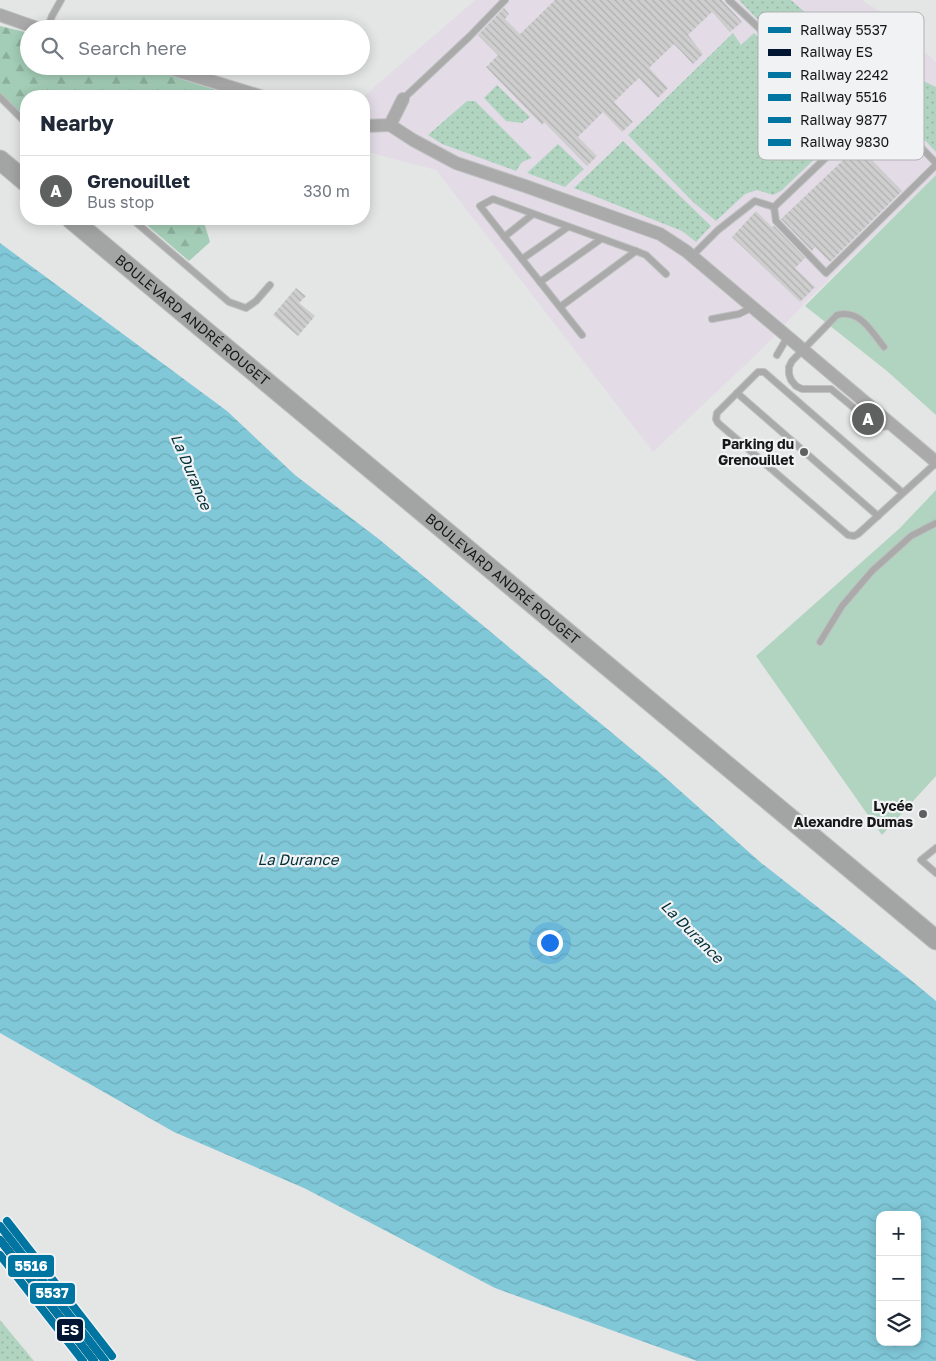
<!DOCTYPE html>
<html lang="en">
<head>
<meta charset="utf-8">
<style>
	:root { --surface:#fff; --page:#f2f2f3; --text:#1f2937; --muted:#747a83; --line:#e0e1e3; --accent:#5f6060 }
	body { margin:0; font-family:"Golos Text",sans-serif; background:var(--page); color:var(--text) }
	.controls { position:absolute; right:15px; bottom:15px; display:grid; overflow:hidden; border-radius:10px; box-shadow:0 2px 12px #0003 }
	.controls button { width:45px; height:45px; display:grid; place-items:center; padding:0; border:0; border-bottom:1px solid var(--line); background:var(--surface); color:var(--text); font:25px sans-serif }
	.you { position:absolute; left:549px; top:942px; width:18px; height:18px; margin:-12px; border:4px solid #fff; border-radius:50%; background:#1a73e8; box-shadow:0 0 0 8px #1a73e833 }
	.badge { display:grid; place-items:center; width:32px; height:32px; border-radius:50%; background:var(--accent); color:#fff; font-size:16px; font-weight:700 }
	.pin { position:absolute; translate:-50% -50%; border:2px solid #fff; box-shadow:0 1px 5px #0006 }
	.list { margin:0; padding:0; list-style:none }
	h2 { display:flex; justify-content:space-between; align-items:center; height:65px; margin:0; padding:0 20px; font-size:21px }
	h2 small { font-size:16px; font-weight:400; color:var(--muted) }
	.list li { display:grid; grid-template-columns:32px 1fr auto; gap:15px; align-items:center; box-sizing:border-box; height:70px; padding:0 20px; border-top:1px solid var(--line) }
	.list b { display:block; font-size:19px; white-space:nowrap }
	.list p { margin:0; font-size:16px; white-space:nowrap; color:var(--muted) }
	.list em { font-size:16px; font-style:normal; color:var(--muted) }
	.icon { flex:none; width:28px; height:28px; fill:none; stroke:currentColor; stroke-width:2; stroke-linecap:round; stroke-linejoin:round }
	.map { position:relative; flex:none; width:936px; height:1361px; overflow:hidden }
	.search { position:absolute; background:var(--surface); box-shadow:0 2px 12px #0003; left:20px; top:20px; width:350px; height:55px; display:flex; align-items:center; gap:12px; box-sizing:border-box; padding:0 18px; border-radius:28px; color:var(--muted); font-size:19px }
	.panel { position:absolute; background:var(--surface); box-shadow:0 2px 12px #0003; left:20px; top:90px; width:350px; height:135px; border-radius:20px }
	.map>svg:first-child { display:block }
</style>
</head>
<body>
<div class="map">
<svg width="936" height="1361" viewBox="0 0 936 1361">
	<defs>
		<pattern id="grass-dots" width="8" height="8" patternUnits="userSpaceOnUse" patternTransform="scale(1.25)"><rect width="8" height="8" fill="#b0d4c0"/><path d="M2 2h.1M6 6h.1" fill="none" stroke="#97b5a4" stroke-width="1.8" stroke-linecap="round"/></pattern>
		<pattern id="forest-firs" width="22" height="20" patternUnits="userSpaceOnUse" patternTransform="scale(1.25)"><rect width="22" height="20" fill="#a3cdb6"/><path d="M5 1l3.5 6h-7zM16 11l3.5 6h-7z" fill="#8caf9c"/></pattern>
		<pattern id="water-waves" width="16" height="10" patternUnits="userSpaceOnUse" patternTransform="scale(1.25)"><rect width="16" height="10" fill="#80c8d8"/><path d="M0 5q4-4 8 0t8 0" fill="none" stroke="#6eabb9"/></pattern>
		<pattern id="building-back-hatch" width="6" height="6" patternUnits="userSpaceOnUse" patternTransform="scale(1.25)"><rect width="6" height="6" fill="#cecece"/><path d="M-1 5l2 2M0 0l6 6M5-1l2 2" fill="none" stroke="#b0b0b0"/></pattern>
	</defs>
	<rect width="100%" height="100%" fill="#e4e5e5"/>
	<polygon fill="#e3dce7" points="475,0 862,0 879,11 936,62 936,175 803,305 762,349 653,452 436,170 364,151 364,96"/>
	<g fill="url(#grass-dots)">
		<polygon points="739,0 791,0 835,39 936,87 936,152 882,95 863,113 856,117 850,115"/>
		<polygon points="733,33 741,45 754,33 842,123 844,131 781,191 773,195 757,190 745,194 716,221 693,202 628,135"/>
		<polygon points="497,85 530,117 522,123 506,121 484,98"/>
		<polygon points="467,101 475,101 532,158 522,162 516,171 442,144 428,135"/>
		<polygon points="623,141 711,226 696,242 682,231 574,188"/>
		<polygon points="558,144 584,169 565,187 527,173"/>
		<polygon points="0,1320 34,1361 0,1361"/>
	</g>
	<g fill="url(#forest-firs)">
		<polygon points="0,26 29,33 29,66 140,66 228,94 227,96 26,96 26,118 0,93"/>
		<polygon points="140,219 203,219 210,242 189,261"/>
	</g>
	<g fill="#b0d4c0">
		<polygon points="936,175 936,415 887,371 805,306"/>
		<polygon points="936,490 936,776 882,835 756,656 900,528"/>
	</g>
	<path fill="url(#water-waves)" fill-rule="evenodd" d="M 0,243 L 227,411 L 295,475 L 380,540 L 659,772 L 760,862 L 912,981 L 936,1001 L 936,1361 L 697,1361 L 495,1288 L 304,1188 L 174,1132 L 0,1033 ZM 880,1215 L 917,1215 L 917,1342 L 880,1342 Z"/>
	<g fill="url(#building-back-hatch)">
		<polygon points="555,0 722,0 742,22 730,32 712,12 688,35 703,54 693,64 674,44 649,68 668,88 658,98 639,78 614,102 633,122 622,132 603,112 578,137 597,156 587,166 544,122 542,125 486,67 498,55 478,35 504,8 509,14 505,19 520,34"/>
		<polygon points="858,146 902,191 830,262 815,247 812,251 781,219"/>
		<polygon points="756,211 772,227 774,226 805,258 795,268 815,287 800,302 732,237"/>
		<polygon points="296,288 306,296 299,303 315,316 298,336 273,315"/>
	</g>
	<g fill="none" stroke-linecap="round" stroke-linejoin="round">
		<g stroke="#bfc0c0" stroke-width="8">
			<g id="lane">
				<polyline points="47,29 52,16 61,0"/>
				<polyline points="0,97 26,123"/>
				<polyline points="403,99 470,36 505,0"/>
				<polyline points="856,129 884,109 936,163"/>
				<polyline points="774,207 776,221 826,273 936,165"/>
				<polyline points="132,219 229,302 246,308 256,301 270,285"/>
				<polyline points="504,237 533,214"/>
				<polyline points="692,256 718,230 755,201 774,207 856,129 761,30 729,0"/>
				<polyline points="522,259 568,227"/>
				<polyline points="540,282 601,239"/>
				<polyline points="560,307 636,251"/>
				<polyline points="712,319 739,314 753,307"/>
				<polyline points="582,335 480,206 493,199 636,251 646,255 666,274"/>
				<path d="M 884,347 C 871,331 860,309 837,315 L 792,361 L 789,367 L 789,374 L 791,380 L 796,386 L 802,389 L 831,389 L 877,427 L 891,426"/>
				<polyline points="777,355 788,336"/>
				<polyline points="737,393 878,516"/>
				<polyline points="903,493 764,372 758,372 717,413 716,419 718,423 848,535 854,536 858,534 936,463"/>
				<polyline points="820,642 842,606 872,571 911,536 936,523"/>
				<polyline points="936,848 921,860 936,873"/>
			</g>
		</g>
		<g stroke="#bfc0c0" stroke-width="14">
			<g id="street">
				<polyline points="0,15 40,29"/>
				<polyline points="162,66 260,96"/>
				<polyline points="390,125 413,140 456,163 525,186 660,234 686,251 936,462"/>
				<polyline points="364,126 390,125 403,99"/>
			</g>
		</g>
		<g stroke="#bfc0c0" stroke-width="21">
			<g id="primary">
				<polyline points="0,160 26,182"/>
				<path id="s1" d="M 71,219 L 936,940"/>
			</g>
		</g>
		<use href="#lane" stroke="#aaa" stroke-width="6"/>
		<use href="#street" stroke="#aaa" stroke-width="12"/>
		<use href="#primary" stroke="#a3a4a4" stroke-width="19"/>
		<g stroke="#f0f2f4" stroke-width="11">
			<polyline id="rail-1" points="0,1226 105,1361"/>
		</g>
		<g stroke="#f0f2f4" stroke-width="11">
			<polyline id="rail-2" points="0,1240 94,1361"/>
		</g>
		<g stroke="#f0f2f4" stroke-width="11">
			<polyline id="rail-3" points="0,1240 94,1361"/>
		</g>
		<g stroke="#f0f2f4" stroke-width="11">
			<polyline id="rail-4" points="7,1235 101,1356"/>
		</g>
		<g stroke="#f0f2f4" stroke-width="11">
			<polyline id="rail-5" points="7,1221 112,1356"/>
		</g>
		<g stroke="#f0f2f4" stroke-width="11">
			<polyline id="rail-6" points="0,1255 83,1361"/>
		</g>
		<use href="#rail-1" stroke="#0075a1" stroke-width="8"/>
		<use href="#rail-2" stroke="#011633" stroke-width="8"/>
		<use href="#rail-3" stroke="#0075a1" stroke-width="8"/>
		<use href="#rail-4" stroke="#0075a1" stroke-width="8"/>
		<use href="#rail-5" stroke="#0075a1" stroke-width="8"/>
		<use href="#rail-6" stroke="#0075a1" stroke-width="8"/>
	</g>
	<g fill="#5f6060" stroke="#f0f2f4" stroke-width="2">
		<circle cx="804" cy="452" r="5"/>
		<circle cx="923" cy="814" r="5"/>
	</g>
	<g text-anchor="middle" stroke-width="4.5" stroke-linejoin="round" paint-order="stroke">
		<g font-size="14" fill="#181819" stroke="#f0f2f4">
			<text dy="5" stroke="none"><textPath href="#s1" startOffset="158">BOULEVARD ANDRÉ ROUGET</textPath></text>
			<text dy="5" stroke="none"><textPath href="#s1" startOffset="562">BOULEVARD ANDRÉ ROUGET</textPath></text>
		</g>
		<g font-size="14" font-weight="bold" fill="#181819" stroke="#f0f2f4" text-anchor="end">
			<text x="794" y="449">Parking du<tspan x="794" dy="16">Grenouillet</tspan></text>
			<text x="913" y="811">Lycée<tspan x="913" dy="16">Alexandre Dumas</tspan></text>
		</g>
		<g font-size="15" font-style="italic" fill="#002f39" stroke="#f0f2f4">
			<text transform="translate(191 472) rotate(67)" y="5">La Durance</text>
			<text x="298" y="865">La Durance</text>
			<text transform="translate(692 932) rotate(45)" y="5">La Durance</text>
		</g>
	</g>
	<rect x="758" y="12" width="166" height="148" rx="8" fill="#f0f2f4" stroke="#afb1b2" stroke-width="1"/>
	<rect x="768" y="27" width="23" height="6" fill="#0075a1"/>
	<rect x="768" y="49" width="23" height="7" fill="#011633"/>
	<rect x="768" y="72" width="23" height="6" fill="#0075a1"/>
	<rect x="768" y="94" width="23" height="7" fill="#0075a1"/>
	<rect x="768" y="117" width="23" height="6" fill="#0075a1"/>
	<rect x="768" y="139" width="23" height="7" fill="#0075a1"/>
	<g font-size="14" fill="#181819">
		<text x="800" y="35">Railway 5537</text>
		<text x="800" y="57">Railway ES</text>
		<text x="800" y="80">Railway 2242</text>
		<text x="800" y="102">Railway 5516</text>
		<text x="800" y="125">Railway 9877</text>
		<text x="800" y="147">Railway 9830</text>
	</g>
	<g stroke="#f0f2f4" stroke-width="2">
		<rect x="7" y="1254" width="48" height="24" rx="5" fill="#0075a1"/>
		<rect x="29" y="1282" width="47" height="23" rx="5" fill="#0075a1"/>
		<rect x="56" y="1318" width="28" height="24" rx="5" fill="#011633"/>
	</g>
	<g font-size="14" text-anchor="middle" font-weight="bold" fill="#fff">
		<text x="31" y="1271">5516</text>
		<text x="52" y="1298">5537</text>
		<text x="70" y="1335">ES</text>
	</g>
</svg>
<div class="controls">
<button>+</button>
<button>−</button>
<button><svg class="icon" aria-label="layers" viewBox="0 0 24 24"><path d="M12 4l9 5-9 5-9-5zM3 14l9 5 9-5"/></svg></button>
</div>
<div class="you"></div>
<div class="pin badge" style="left:868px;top:419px">A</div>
<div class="search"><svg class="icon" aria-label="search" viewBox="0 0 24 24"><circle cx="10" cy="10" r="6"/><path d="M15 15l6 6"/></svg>Search here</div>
<section class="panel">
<h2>Nearby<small></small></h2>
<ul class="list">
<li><span class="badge">A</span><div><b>Grenouillet</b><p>Bus stop</p></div><em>330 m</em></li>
</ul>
</section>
</div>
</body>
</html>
